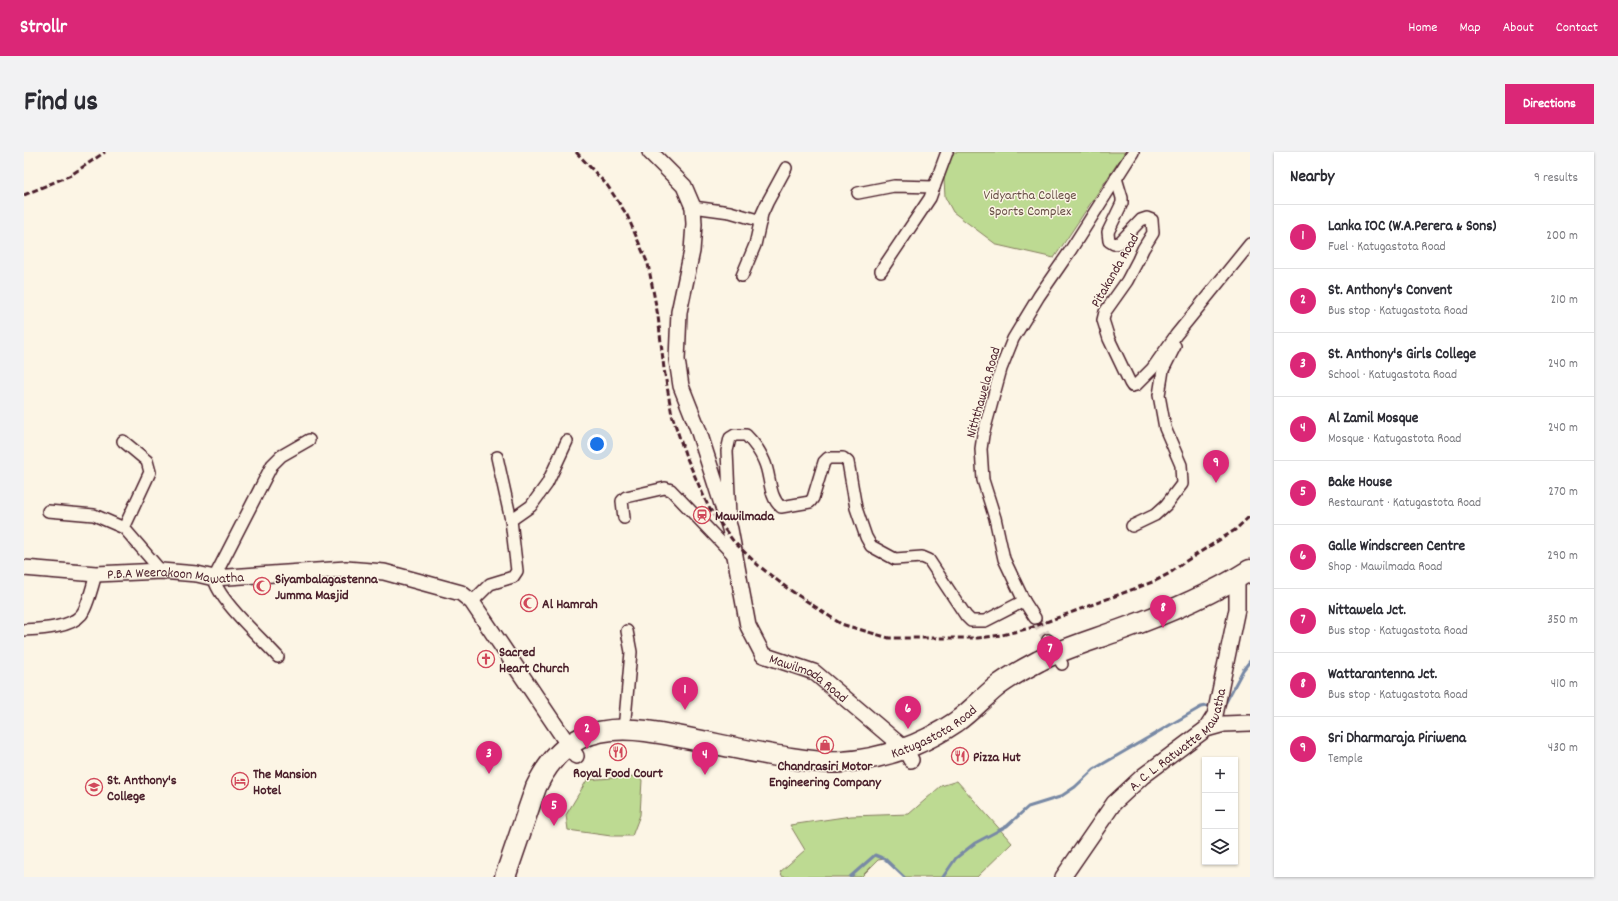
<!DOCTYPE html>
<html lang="en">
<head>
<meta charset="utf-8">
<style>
	:root { --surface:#fff; --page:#f2f2f3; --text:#2b2b33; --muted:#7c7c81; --line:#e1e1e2; --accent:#db2777 }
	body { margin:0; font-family:Dekko,sans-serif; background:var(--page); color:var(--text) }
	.controls { position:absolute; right:12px; bottom:12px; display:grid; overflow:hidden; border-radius:0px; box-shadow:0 1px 3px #0004 }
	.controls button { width:36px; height:36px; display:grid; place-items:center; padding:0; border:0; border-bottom:1px solid var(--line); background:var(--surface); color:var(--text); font:20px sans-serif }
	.you { position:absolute; left:573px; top:292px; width:14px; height:14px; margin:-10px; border:3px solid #fff; border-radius:50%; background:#1a73e8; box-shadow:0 0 0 6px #1a73e833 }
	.badge { display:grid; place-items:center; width:26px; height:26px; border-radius:50%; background:var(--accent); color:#fff; font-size:13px; font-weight:700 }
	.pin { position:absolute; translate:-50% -33px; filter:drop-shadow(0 1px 2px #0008) }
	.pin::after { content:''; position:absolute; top:21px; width:14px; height:12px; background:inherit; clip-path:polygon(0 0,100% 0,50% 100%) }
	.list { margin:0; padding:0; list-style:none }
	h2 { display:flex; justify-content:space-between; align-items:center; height:52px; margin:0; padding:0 16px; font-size:17px }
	h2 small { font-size:13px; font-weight:400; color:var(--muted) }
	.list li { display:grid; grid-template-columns:26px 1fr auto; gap:12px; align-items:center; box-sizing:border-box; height:64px; padding:0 16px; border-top:1px solid var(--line) }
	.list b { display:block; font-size:15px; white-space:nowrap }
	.list p { margin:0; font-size:13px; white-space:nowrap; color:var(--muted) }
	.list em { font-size:13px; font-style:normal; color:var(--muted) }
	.icon { flex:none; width:22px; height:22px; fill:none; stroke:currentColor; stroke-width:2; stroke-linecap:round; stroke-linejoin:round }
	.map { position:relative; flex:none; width:1226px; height:725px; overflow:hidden; border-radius:0px }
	header { display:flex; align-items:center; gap:24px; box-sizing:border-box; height:56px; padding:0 20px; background:var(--accent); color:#fff }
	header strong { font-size:19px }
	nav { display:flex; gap:22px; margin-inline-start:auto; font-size:14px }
	.intro { display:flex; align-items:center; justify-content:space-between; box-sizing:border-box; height:96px; padding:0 24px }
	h1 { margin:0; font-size:28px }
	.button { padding:10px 18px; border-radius:0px; background:var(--accent); color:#fff; font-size:14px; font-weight:700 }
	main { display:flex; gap:24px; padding:0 24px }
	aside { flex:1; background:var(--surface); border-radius:0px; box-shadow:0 1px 3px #0004 }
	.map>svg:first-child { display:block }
</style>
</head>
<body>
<header>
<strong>Strollr</strong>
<nav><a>Home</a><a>Map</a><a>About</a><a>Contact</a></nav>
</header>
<div class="intro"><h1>Find us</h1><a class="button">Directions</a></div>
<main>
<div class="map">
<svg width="1226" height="725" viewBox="0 0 1226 725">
	<rect width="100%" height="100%" fill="#fcf5e5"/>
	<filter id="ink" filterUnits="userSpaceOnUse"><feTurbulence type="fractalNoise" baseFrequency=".025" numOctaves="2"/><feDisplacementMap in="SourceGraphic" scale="8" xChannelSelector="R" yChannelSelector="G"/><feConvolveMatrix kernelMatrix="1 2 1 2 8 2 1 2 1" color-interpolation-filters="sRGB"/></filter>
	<g filter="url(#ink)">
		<g fill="#bdda92" stroke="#847c5e">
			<polygon points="926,0 1101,0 1030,106 973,93 929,60 921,45 920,27"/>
			<polygon points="613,624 618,628 616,663 608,684 587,684 544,678 542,663 563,628"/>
			<polygon points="933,629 988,691 953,725 880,725 861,707 854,708 837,725 759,725 756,720 781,698 766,673 827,664 885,662 917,634"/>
		</g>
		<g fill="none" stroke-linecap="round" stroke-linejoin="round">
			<g stroke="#7889a5" stroke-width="3">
				<polyline points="1199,550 1202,550 1219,518 1226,509"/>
				<polyline points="826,725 851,703 861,707 880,725"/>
				<polyline points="919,725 932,706 951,691 983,674 1004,655 1036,645 1051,635 1070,617 1177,555 1188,553"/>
			</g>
			<polyline stroke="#d8cac0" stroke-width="11" stroke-dasharray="11 5.5" stroke-linecap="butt" points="1011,466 1024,488"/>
			<g stroke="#4a1f2b" stroke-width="14">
				<g id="street">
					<polyline points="1092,26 1098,46 1098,51 1084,80 1085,89 1090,92 1095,91 1117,68 1123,66 1128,68 1129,81 1119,97 1114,108 1103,129 1081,160 1079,168 1085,187 1106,231 1108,234 1112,233 1128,217 1152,183 1226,92"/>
					<polyline points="834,41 870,34 910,35 923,0"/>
					<polyline points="669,55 706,60 737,69"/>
					<polyline points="857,119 906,46 910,35"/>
					<polyline points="718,124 731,93 738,62 743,51 762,16"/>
					<polyline points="99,289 123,309 126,320 100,376"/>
					<polyline points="24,359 70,363 100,376 137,419"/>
					<path d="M 706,364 L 703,299 L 706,286 L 711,283 L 722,283 C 729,290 736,299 740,309 C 747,323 744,344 757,355 L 786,350 L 789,346 L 800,310 L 804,306 L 819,306 L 824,310 L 832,356 L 842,385 L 847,394 L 871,407 L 898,405 L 905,408 L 942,464 L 947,469 L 961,469 L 1000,449"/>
					<polyline points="600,366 598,349 602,345 641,336 647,338 712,406"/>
					<polyline points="487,368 507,354 523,332 543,289"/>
					<polyline points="1108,374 1131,363 1142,353 1158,332 1157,313 1141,276 1135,243 1139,218 1151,194"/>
					<polyline points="448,450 466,432 489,425 493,419 487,368 473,305"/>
					<polyline points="1011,466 1000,449 980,407 971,366 959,328 957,297 959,283 977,217 989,187 1015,144 1046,99 1109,0"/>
					<path d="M 0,478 C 16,477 46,476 57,463 C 63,457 69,432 72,422"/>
					<polyline points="1024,488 1038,512"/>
					<path d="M 254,505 C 239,488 193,447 190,426 L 248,313 L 257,304 L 285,288"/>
					<polyline points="600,578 607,500 603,479"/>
				</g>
			</g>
			<g stroke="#4a1f2b" stroke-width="18">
				<g id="secondary">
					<path id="s1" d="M 626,0 L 660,34 L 669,55 L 670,72 L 668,99 L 655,160 L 653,208 L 657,234 L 674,277 L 706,377 L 724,474 L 739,503 L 790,520 L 881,597 L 887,608"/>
					<path id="s2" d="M 0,416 L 72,422 L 137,419 L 173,422 L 190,426 L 322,417 L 360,420 L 437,441 L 448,450 L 552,604"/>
					<polyline points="1182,577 1200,572 1226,571"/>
					<path id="s3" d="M 1039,725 L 1090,651 L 1119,624 L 1182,577 L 1191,563 L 1213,457 L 1213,426"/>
				</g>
			</g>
			<g stroke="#4a1f2b" stroke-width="23">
				<g id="highway">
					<path id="s4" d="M 481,725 L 512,635 C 535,587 570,572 622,579 C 666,585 710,597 754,604 C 775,607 797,612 818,610 C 859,607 898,593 932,570 C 946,560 958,547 971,536 C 984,525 1000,517 1015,509 C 1041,496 1069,488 1096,478 C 1141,462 1185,444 1226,418"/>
				</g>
			</g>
			<use href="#street" stroke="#fcf5e5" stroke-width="11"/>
			<use href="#secondary" stroke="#fcf5e5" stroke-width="15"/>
			<use href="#highway" stroke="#fcf5e5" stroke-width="20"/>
			<g stroke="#4a1f2b" stroke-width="3" stroke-dasharray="6 3" stroke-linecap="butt">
				<polyline points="552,0 583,33 603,63 624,112 634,164 640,217 648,263 661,302 685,356 710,390 735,414 763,436 817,472 865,486 954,486 978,483 1006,476 1131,429 1146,421 1159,411 1211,378 1226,364"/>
				<polyline points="0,43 47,23 81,0"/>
			</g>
		</g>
	</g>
	<defs>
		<g id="station-ring" transform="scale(0.9)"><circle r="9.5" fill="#fcf5e5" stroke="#d1495b" stroke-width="1.5"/><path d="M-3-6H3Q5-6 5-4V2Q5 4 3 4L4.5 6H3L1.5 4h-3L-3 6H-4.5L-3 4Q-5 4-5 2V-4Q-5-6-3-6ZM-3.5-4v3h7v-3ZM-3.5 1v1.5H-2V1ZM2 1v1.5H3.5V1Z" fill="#d1495b"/></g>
		<g id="mosque-ring" transform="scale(0.9)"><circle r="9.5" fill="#fcf5e5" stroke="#d1495b" stroke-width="1.5"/><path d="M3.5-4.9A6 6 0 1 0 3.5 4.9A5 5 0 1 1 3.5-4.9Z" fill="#d1495b"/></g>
		<g id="church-ring" transform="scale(0.9)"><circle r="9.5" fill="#fcf5e5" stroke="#d1495b" stroke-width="1.5"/><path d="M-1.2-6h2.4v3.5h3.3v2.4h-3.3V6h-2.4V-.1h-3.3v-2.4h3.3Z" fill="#d1495b"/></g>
		<g id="shop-ring" transform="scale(0.9)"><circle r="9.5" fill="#fcf5e5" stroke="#d1495b" stroke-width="1.5"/><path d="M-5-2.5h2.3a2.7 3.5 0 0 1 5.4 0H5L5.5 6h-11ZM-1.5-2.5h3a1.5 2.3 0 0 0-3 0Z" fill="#d1495b"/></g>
		<g id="restaurant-ring" transform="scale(0.9)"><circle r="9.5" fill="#fcf5e5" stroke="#d1495b" stroke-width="1.5"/><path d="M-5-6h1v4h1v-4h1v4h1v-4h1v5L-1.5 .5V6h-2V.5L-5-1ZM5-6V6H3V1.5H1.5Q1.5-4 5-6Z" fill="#d1495b"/></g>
		<g id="hotel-ring" transform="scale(0.9)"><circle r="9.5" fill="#fcf5e5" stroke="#d1495b" stroke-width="1.5"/><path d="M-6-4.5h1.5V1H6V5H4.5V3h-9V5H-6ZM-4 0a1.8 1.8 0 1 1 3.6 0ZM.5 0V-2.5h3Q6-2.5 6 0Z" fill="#d1495b"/></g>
		<g id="school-ring" transform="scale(0.9)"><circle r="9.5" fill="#fcf5e5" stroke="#d1495b" stroke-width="1.5"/><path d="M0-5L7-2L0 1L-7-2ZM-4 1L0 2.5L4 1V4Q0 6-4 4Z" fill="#d1495b"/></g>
	</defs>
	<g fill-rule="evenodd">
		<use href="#station-ring" x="678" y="363"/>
		<use href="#mosque-ring" x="238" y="434"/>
		<use href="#mosque-ring" x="505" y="451"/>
		<use href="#church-ring" x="462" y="507"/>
		<use href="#shop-ring" x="801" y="593"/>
		<use href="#restaurant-ring" x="594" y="600"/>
		<use href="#restaurant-ring" x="936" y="604"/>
		<use href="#hotel-ring" x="216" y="629"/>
		<use href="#school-ring" x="70" y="635"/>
	</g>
	<g text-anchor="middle" stroke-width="3" stroke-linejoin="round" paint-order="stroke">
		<g font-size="14" fill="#674e45" stroke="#fcf5e5">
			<text x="1006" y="47">Vidyartha College<tspan x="1006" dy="16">Sports Complex</tspan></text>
		</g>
		<g font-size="14" fill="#4a1f2b" stroke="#fcf5e5">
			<text transform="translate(1090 118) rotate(-60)" y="5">Pitakanda Road</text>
			<text transform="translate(958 240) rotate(-74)" y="5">Niththawela Road</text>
			<text dy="5" stroke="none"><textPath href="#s2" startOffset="152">P.B.A Weerakoon Mawatha</textPath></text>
			<text dy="5" stroke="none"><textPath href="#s1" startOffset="586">Mawilmada Road</textPath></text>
			<text dy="5" stroke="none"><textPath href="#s4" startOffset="526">Katugastota Road</textPath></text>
			<text dy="5" stroke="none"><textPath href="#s3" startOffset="182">A. C. L. Ratwatte Mawatha</textPath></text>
		</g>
		<g font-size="14" font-weight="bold" fill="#4a1f2b" stroke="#fcf5e5" text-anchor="start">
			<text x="691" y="368">Mawilmada</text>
			<text x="251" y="431">Siyambalagastenna<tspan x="251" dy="16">Jumma Masjid</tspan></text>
			<text x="518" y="456">Al Hamrah</text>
			<text x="475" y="504">Sacred<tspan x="475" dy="16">Heart Church</tspan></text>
			<text x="949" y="609">Pizza Hut</text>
			<text x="801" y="618" text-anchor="middle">Chandrasiri Motor<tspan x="801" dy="16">Engineering Company</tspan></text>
			<text x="594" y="625" text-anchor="middle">Royal Food Court</text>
			<text x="229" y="626">The Mansion<tspan x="229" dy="16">Hotel</tspan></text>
			<text x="83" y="632">St. Anthony's<tspan x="83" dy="16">College</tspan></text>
		</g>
	</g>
</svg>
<div class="controls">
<button>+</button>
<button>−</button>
<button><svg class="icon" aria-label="layers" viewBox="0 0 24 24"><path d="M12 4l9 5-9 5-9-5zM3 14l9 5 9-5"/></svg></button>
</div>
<div class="you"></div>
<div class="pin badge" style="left:661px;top:558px">1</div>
<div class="pin badge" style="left:563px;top:597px">2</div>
<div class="pin badge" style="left:465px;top:622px">3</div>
<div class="pin badge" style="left:681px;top:623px">4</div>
<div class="pin badge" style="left:530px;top:674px">5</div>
<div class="pin badge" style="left:884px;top:577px">6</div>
<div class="pin badge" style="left:1026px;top:517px">7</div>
<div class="pin badge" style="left:1139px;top:476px">8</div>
<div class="pin badge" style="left:1192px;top:331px">9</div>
</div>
<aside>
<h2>Nearby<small>9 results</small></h2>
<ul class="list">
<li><span class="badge">1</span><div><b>Lanka IOC (W.A.Perera &amp; Sons)</b><p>Fuel · Katugastota Road</p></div><em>200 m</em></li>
<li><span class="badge">2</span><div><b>St. Anthony's Convent</b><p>Bus stop · Katugastota Road</p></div><em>210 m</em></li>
<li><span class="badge">3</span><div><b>St. Anthony's Girls College</b><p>School · Katugastota Road</p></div><em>240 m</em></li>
<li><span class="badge">4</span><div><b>Al Zamil Mosque</b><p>Mosque · Katugastota Road</p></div><em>240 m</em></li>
<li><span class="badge">5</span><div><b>Bake House</b><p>Restaurant · Katugastota Road</p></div><em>270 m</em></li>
<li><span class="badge">6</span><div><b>Galle Windscreen Centre</b><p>Shop · Mawilmada Road</p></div><em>290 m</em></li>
<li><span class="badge">7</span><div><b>Nittawela Jct.</b><p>Bus stop · Katugastota Road</p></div><em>350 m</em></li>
<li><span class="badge">8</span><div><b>Wattarantenna Jct.</b><p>Bus stop · Katugastota Road</p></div><em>410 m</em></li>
<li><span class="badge">9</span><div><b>Sri Dharmaraja Piriwena</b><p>Temple</p></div><em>430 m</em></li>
</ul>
</aside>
</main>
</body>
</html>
